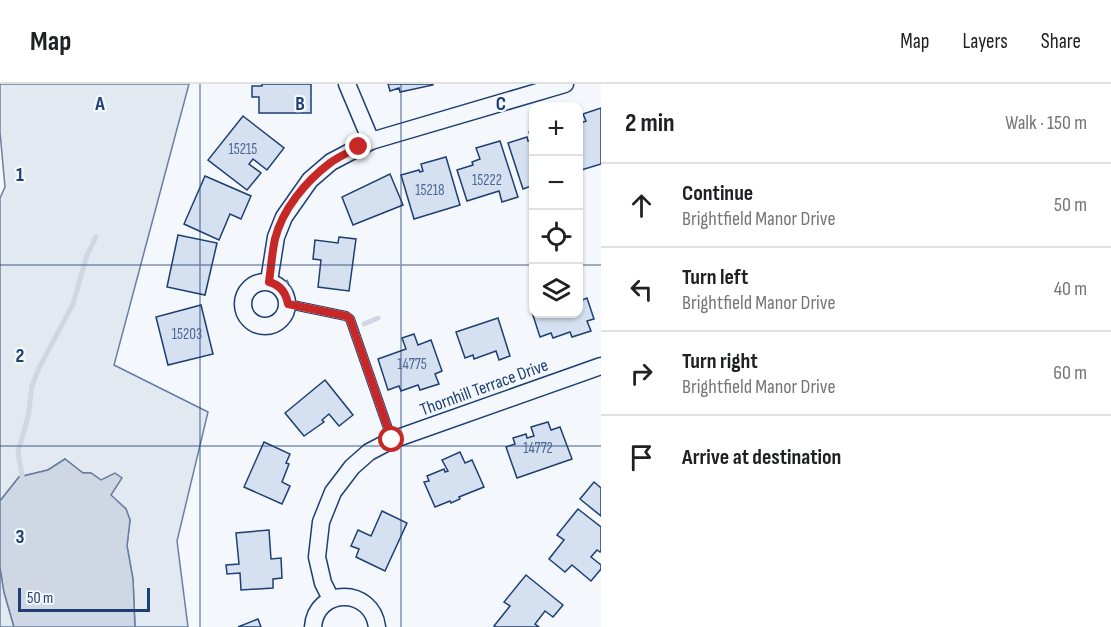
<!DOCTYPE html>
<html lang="en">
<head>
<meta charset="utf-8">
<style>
	:root { --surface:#fff; --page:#f6f6f6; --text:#202124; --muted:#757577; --line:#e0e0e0 }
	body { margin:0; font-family:"Sofia Sans Condensed",sans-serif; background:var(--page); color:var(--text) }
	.controls { position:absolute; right:18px; top:18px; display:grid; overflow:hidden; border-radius:12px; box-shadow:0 2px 4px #0004 }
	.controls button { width:54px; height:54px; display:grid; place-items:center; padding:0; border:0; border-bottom:2px solid var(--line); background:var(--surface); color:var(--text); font:30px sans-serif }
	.scale { position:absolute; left:18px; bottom:15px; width:132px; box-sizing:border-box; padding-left:6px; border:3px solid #1d3f73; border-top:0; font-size:16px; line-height:21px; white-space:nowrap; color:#1d3f73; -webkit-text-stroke:4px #f4f7fb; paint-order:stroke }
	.stop { position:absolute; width:18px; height:18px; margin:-14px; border:4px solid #c62828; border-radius:50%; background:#fff }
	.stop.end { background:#c62828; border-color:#fff; box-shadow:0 2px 6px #0008 }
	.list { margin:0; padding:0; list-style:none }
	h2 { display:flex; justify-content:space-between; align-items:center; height:78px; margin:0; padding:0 24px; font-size:26px }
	h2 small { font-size:20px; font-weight:400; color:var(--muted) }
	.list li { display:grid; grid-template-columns:39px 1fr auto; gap:18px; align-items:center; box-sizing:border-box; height:84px; padding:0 24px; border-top:2px solid var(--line) }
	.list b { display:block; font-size:22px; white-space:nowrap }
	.list p { margin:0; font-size:20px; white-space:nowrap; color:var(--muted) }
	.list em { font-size:20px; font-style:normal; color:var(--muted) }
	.icon { flex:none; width:33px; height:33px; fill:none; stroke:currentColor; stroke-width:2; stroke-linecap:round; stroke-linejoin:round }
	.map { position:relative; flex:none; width:601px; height:543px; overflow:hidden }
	header { display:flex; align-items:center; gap:36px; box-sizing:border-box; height:84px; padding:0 30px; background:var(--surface); border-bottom:2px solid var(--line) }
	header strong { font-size:28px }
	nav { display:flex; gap:33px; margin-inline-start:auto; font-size:21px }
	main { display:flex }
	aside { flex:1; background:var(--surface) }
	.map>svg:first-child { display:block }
</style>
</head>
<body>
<header>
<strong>Map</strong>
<nav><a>Map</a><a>Layers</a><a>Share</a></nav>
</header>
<main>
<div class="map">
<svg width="601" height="543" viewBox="0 0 601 543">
	<rect width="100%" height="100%" fill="#f4f7fb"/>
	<g fill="#e3e9f0" stroke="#687fa3" stroke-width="1.5">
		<polygon points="0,0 189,0 114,281 208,328 177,457 188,543 135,543 133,495 127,462 130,436 126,425 110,411 101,396 91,389 83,389 65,375 48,386 19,393 0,417 0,114 5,103 0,48"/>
		<polygon points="0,483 4,508 14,543 0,543"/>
	</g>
	<polygon fill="#cfd7e4" stroke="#687fa3" stroke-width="1.5" points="65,375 83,389 91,389 101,396 115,389 122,394 111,411 126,425 130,436 127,462 133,495 135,543 14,543 4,508 0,483 0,417 19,393 48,386"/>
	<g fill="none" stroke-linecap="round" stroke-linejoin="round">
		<g stroke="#cfd7e4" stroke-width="5">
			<polyline points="364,240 378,234"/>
			<polyline points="22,392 18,368 28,333 32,302 39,284 73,220 87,171 96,153"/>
		</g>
	</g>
	<g fill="#d5e0f0" stroke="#1d3f73" stroke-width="1.5">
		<polygon points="262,0 311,0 311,29 259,29 259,13 252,13 252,2 262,2"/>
		<polygon points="388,0 433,0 433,1 400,8 399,4 390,7"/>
		<polygon points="601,24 601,80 578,87 578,40 586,37 583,30"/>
		<polygon points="243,32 284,64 267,86 253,75 249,80 261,89 247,106 208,76"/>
		<polygon points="534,47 534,101 523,105 508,59 527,53 528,57 532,56 529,48"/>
		<polygon points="500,57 518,113 502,118 499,107 467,117 457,86 473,81 472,78 480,75 476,64"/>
		<polygon points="446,73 460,121 414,135 401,91 419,86 420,88 423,87 421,80"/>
		<polygon points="390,90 403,121 353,141 342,113"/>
		<polygon points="205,92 251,112 241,135 230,130 219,156 184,140"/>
		<polygon points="178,151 217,159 205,211 167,203"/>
		<polygon points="339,153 356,155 349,207 318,203 321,176 313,175 315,156 338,159"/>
		<polygon points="578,213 580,217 587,214 594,235 587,237 591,247 572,253 570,248 553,254 551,249 540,253 530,222 534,221 534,230 578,230"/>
		<polygon points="201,221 213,270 168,281 156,233"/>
		<polygon points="498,234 510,272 499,276 496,267 474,275 473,271 465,274 456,248"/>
		<polygon points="414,250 418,261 431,256 442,287 435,290 439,300 420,306 418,301 401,307 399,302 388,306 378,275 406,265 402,254"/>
		<polygon points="325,296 353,331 339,342 329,330 322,336 324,338 304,352 285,329"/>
		<polygon points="548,338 551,346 560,343 572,375 517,394 506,363 515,360 513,354 526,350 527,354 534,352 531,343"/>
		<polygon points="264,358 290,370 286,379 289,380 282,398 290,402 282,420 244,403"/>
		<polygon points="460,368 465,379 472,376 484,403 459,413 460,415 451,419 450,417 435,423 424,398 429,397 427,392 444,385 445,388 448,387 442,376"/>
		<polygon points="594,398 601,404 601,432 580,415"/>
		<polygon points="578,425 601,443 601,467 600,468 597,466 591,473 601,481 601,485 591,497 572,481 565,488 549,475 564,456 557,451"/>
		<polygon points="382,427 407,439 385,487 356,473 359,465 351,462 358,446 371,452"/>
		<polygon points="269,446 271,475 281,474 282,494 273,495 273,504 241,506 240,489 227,490 226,481 239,480 236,449"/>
		<polygon points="526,491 563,521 553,533 545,527 535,540 539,543 496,543 494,542 510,522 504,518"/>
		<polygon points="258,535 261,543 238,543"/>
	</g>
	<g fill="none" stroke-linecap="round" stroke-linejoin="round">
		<g stroke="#1d3f73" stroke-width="10">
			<polyline id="lane" points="288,220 346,232 350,235 392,356"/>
		</g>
		<g stroke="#1d3f73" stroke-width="19">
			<g id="street">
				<polyline points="347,0 371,57"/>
				<polyline points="269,197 276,153 284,133 310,96 331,78 371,57 565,0"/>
				<circle cx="265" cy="220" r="22"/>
				<polyline points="331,515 323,499 317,473 321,438 333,408 352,383 369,368 392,356 601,282"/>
				<path d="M 313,543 C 316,503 372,503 377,543"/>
			</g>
		</g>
		<polyline stroke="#5e769c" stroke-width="3" stroke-dasharray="4.5 3" stroke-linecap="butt" points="286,196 293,208"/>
		<use href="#lane" stroke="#f4f7fb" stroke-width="8"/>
		<use href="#street" stroke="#f4f7fb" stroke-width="16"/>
	</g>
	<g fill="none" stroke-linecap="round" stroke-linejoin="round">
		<path stroke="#c62828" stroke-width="8" d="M 359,63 C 349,68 338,73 330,79 C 306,97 282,126 275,155 C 272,169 271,184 269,198 C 281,201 286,209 288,220 L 346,232 L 350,235 L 392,356"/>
	</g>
	<path fill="none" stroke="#1d3f73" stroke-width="1.5" stroke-opacity="0.55" d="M 200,0 L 200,543M 401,0 L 401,543M 0,181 L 534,181M 578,181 L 601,181M 0,362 L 601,362"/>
	<g text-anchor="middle" stroke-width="4.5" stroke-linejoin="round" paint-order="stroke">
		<g font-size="15" fill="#4b6792">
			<text x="243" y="70">15215</text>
			<text x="487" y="101">15222</text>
			<text x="430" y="111">15218</text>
			<text x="187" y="255">15203</text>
			<text x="412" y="285">14775</text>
			<text x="538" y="369">14772</text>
		</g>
		<g font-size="18" fill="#1d3f73" stroke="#f4f7fb">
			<text transform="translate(484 303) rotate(-20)" y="6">Thornhill Terrace Drive</text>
		</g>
	</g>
	<g font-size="20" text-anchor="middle" font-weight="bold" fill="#1d3f73" stroke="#f4f7fb" stroke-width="4.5" stroke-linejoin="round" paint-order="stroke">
		<text x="100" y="26">A</text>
		<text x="300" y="26">B</text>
		<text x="501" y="26">C</text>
		<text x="20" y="97">1</text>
		<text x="20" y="278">2</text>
		<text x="20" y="459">3</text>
	</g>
</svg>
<div class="controls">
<button>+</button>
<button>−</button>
<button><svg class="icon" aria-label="locate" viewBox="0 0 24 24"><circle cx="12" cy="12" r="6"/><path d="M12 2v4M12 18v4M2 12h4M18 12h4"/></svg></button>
<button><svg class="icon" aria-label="layers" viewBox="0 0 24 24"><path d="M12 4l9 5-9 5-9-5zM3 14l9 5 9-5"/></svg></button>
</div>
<div class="scale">50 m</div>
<div class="stop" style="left:392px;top:356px"></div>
<div class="stop end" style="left:359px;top:63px"></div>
</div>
<aside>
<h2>2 min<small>Walk · 150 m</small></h2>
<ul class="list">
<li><svg class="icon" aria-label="ahead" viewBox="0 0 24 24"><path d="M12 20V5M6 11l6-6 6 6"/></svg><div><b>Continue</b><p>Brightfield Manor Drive</p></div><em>50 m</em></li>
<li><svg class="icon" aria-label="left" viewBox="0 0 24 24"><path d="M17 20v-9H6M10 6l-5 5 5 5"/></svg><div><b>Turn left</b><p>Brightfield Manor Drive</p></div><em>40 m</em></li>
<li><svg class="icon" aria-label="right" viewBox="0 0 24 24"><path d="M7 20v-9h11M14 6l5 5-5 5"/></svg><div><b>Turn right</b><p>Brightfield Manor Drive</p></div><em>60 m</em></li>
<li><svg class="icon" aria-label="arrive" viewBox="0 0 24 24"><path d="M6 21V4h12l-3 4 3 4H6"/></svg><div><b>Arrive at destination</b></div></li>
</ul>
</aside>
</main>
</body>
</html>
